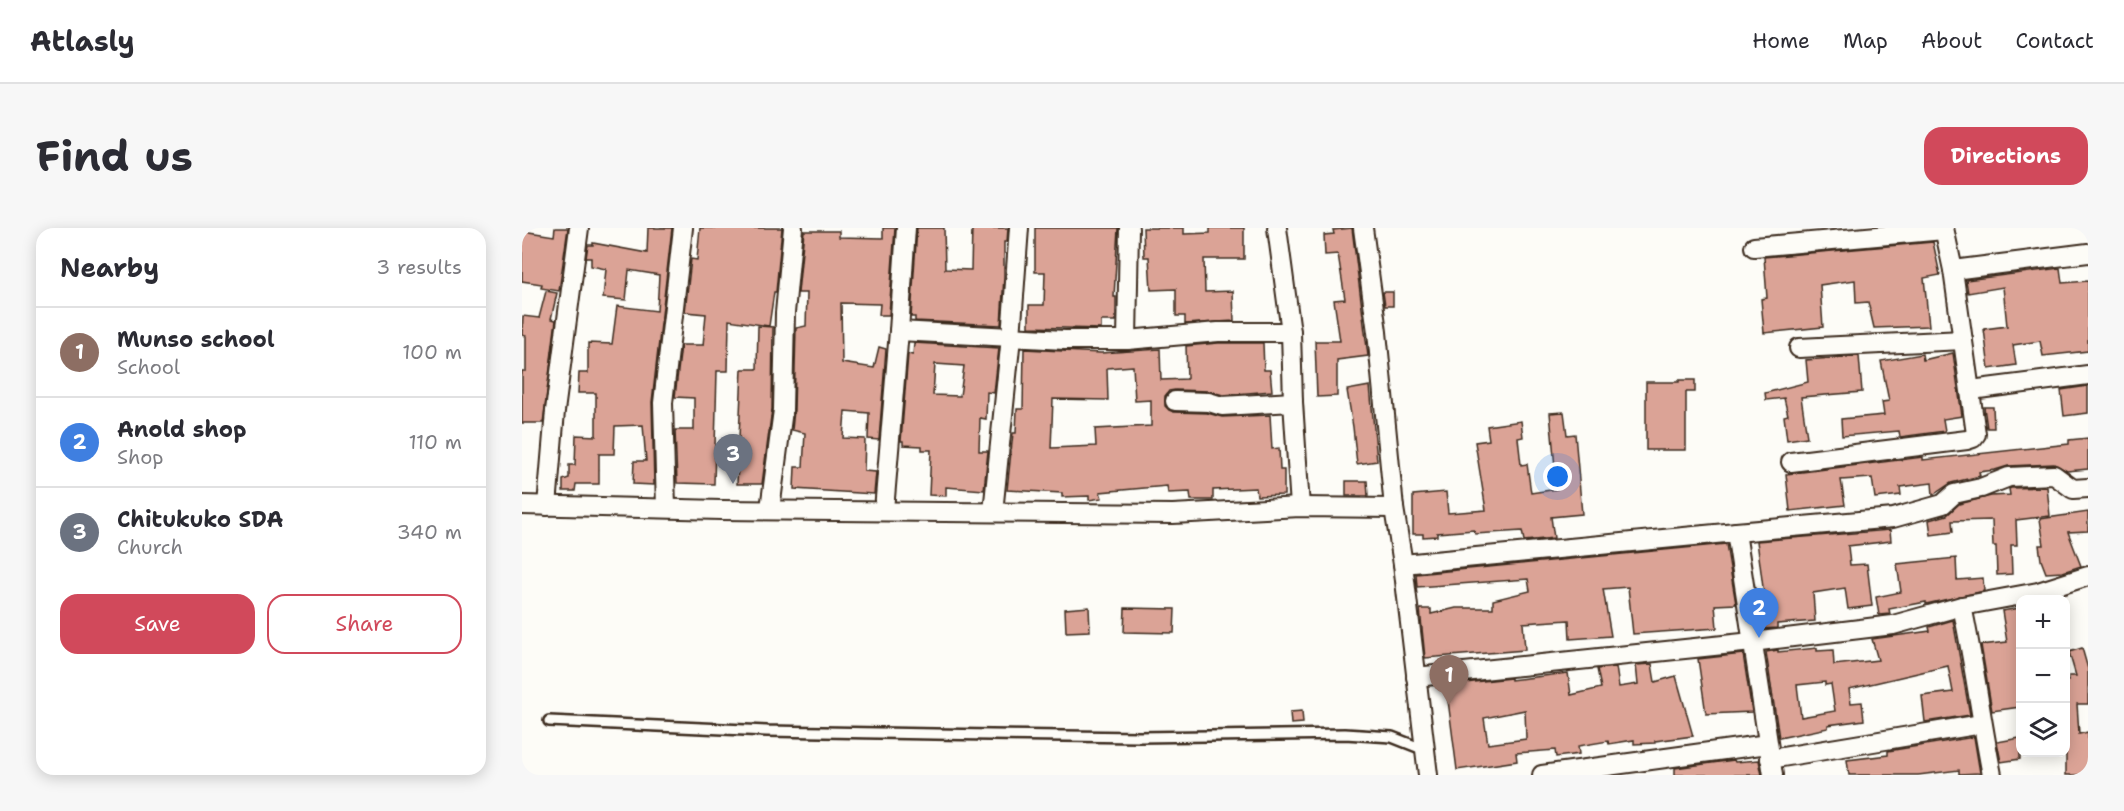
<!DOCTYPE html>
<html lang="en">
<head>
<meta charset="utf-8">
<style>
	:root { --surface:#fff; --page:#f7f7f7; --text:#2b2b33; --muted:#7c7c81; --line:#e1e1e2; --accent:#d1495b }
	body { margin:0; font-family:"Shantell Sans",sans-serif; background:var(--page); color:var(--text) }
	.controls { position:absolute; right:18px; bottom:18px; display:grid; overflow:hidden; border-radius:12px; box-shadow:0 3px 15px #0003 }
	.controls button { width:54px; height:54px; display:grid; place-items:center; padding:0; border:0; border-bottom:2px solid var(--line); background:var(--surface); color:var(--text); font:30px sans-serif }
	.you { position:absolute; left:1036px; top:249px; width:21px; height:21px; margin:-15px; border:4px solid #fff; border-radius:50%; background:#1a73e8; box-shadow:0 0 0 9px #1a73e833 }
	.badge { display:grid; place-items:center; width:39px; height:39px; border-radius:50%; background:var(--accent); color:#fff; font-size:20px; font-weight:700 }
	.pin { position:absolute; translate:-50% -50px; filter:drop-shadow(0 2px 3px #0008) }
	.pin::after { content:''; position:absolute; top:32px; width:21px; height:18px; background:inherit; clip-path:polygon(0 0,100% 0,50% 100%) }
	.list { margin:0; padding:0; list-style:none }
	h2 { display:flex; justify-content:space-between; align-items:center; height:78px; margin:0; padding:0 24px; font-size:26px }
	h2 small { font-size:20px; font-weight:400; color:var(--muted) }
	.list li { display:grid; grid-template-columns:39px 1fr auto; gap:18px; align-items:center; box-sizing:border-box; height:90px; padding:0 24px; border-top:2px solid var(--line) }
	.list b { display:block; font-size:22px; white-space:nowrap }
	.list p { margin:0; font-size:20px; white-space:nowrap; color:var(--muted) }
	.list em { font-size:20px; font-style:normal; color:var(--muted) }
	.actions { display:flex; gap:12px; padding:18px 24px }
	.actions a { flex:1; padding:14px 0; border:2px solid var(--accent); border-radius:18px; text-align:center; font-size:21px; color:var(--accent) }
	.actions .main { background:var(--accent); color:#fff }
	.icon { flex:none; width:33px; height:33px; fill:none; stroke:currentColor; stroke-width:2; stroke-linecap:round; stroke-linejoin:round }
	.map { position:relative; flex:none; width:1566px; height:547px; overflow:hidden; border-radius:18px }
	header { display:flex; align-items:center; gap:36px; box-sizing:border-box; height:84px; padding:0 30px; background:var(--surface); border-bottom:2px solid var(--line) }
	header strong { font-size:28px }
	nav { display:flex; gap:33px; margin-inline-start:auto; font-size:21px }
	.intro { display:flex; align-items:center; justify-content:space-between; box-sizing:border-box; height:144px; padding:0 36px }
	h1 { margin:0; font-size:42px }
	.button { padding:15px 27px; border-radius:18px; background:var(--accent); color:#fff; font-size:21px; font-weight:700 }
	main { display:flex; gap:36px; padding:0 36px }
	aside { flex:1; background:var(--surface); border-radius:18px; box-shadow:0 3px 15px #0003 }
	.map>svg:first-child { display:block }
</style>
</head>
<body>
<header>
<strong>Atlasly</strong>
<nav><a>Home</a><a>Map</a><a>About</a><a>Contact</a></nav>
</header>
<div class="intro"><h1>Find us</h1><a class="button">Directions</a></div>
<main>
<aside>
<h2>Nearby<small>3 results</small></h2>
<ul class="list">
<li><span class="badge" style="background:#8d6e63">1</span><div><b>Munso school</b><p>School</p></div><em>100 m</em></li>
<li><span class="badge" style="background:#3f7fe0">2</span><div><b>Anold shop</b><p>Shop</p></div><em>110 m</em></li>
<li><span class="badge" style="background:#6b7280">3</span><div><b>Chitukuko SDA</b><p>Church</p></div><em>340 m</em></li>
</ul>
<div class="actions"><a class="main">Save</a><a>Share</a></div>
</aside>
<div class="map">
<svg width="1566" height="547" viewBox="0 0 1566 547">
	<rect width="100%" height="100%" fill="#fdfcf7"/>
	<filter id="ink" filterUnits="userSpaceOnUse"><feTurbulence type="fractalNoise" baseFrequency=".0167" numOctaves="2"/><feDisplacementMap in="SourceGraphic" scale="12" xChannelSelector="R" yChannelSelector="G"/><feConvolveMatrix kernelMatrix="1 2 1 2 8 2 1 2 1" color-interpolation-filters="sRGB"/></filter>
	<g filter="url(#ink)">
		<g fill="#dba396" stroke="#3b2a1e" stroke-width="1.5" fill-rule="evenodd">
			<polygon points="33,0 46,0 37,63 19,60 20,56 0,53 0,3 32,8"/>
			<polygon points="126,0 150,0 130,174 132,257 111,256 112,233 124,233 121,197 93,198 92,226 77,226 77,256 54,256 53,263 41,263 41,252 47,250 47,237 53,237 54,207 74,208 74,165 56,165 57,145 66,145 66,115 90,116 95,78 135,83 137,47 107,42 104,72 81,70 84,41 69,38 69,30 64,30 66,17 71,17 71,15 125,25"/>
			<polygon points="178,0 260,0 254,64 252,64 247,98 207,92 206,143 195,143 192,256 155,255 153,202 172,202 172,170 153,169 159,117 181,117 184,86 163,84 169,31 175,32"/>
			<polygon points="361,0 373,0 367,87 357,87 358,76 319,75 320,135 352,140 357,119 364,121 357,212 346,211 347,185 323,183 321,210 343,211 342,243 354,244 352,266 272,261 273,239 281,239 283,205 270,202 272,182 274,100 284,98 285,65 276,65 282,3 317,3 317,9 361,10"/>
			<polygon points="395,0 422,0 423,41 449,42 450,0 486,0 485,14 482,14 482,48 479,97 393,93 393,89 389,89"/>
			<polygon points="513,0 596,0 592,69 594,69 594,93 579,93 579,101 507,99 507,77 522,77 523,44 513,44"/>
			<polygon points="621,0 662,0 662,6 688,5 688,0 722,0 722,31 682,31 683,64 711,63 712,93 663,96 663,88 654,88 654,61 629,62 627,29 622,29"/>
			<polygon points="830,0 846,128 815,132 815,168 795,169 793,113 818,113 812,72 823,71 816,26 803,27 802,7 812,6 811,2"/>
			<polygon points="1411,14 1418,47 1402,50 1407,98 1352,100 1346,74 1334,75 1333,52 1298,57 1301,99 1242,105 1239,71 1245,70 1242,29"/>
			<polygon points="1538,40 1540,55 1566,53 1566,123 1521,128 1518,113 1491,117 1494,137 1467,141 1462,101 1485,98 1481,59 1446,65 1444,52"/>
			<polygon points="24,63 35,65 29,91 34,92 21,195 0,195 0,143 4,143 4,108 0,107 1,88 17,90"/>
			<polygon points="861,64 871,64 871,78 863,78"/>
			<polygon points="236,98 251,99 250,181 240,256 215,256 220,141 235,141"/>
			<path d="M 392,115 L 477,120 L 472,165 L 465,164 L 464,191 L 458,190 L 457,223 L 466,223 L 462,262 L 424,259 L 424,268 L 407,267 L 409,222 L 400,222 L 400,218 L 381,217 L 381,213 L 379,213 L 386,126 L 391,127 ZM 413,136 L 442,138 L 438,168 L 411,167 Z"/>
			<path d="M 696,115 L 741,115 L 742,142 L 748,142 L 750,163 L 701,167 L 687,163 L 653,162 L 647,163 L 643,168 L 643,178 L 647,182 L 652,184 L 685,185 L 700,189 L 748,187 L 750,221 L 757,220 L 758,242 L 762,242 L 762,267 L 735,268 L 734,260 L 691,262 L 691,272 L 669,272 L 668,264 L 646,265 L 645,258 L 578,264 L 580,270 L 567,272 L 567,268 L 540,269 L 540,265 L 485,262 L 491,205 L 494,205 L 495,181 L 501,181 L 502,121 L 579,125 L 638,121 L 639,152 L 665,151 L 664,118 ZM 611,138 L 613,173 L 629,172 L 629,198 L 573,201 L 574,218 L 529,220 L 531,171 L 586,172 L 585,140 Z"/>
			<polygon points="1431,125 1440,188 1421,191 1423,203 1378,209 1377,203 1320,208 1319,191 1362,187 1360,174 1367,173 1359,133 1400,126 1401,132"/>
			<polygon points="1337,128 1340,164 1279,169 1285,209 1265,212 1262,188 1266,187 1262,170 1244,172 1243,165 1286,154 1284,132"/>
			<polygon points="1157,152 1173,152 1173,164 1164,164 1164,222 1124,222 1124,154 1157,154"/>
			<polygon points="848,158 855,233 835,236 831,199 825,162"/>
			<polygon points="1566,158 1566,185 1542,188 1539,162"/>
			<polygon points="1462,179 1471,179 1472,200 1465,200"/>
			<polygon points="1042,184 1045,207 1053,206 1060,286 1029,289 1032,310 1002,313 1000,303 953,306 952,302 915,305 915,308 901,309 901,306 891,306 891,267 924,264 926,285 964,282 953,214 967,212 965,198 999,193 1001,209 996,210 999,237 1005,236 1009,265 1035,261 1028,185"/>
			<polygon points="1566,210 1566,241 1545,243 1532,236 1486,238 1473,242 1457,244 1458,248 1429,255 1411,267 1410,255 1378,259 1379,267 1353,270 1350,250 1319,252 1323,277 1268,283 1264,246 1401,229 1401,232 1547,216 1547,212"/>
			<polygon points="824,253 845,253 846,268 824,268"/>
			<polygon points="1525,259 1528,288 1494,292 1495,317 1489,317 1490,346 1475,347 1474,318 1471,318 1470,292 1430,293 1431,304 1409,307 1407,292 1425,287 1437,276 1469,268 1488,267 1487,261 1489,260"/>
			<polygon points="1566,284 1566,303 1546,304 1559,338 1541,344 1524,345 1519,332 1517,317 1522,317 1518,291"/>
			<polygon points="1368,302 1369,313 1326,318 1328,337 1345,336 1350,378 1326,381 1323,360 1291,365 1293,393 1255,396 1255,400 1240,401 1236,375 1243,375 1235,313"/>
			<polygon points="1204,316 1214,376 1193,377 1195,400 1111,406 1106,359 1081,361 1089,408 1048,411 1047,392 1001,395 1003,422 903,430 898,381 909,381 909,386 934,380 971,380 971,372 1008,363 1006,351 895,359 894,346"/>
			<polygon points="1434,330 1435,352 1461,350 1462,363 1404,376 1404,374 1367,381 1368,386 1357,387 1354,369 1379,364 1375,336"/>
			<polygon points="567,379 568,403 544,404 543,381"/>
			<polygon points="603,380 653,381 652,405 602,404"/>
			<polygon points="1498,380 1498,479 1470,483 1459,417 1485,414 1480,383"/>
			<path d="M 1431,392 L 1448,487 L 1403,494 L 1400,468 L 1431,464 L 1426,438 L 1327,461 L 1329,475 L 1340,474 L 1342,492 L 1306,497 L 1306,500 L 1257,510 L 1244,424 L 1256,422 L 1256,424 L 1295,420 L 1295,423 L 1311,422 L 1312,437 L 1356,432 L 1350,411 L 1408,403 L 1407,399 ZM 1303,454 L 1303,457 L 1309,456 L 1313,483 L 1279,489 L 1275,457 Z"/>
			<polygon points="1560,420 1566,441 1566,476 1555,476 1557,506 1566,504 1566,547 1544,547 1544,452 1547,452 1547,448 1554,448 1547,424"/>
			<polygon points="1221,426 1230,484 1184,486 1176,431"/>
			<path d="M 1130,436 L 1133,454 L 1154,448 L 1171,508 L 1133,513 L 1133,515 L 1112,516 L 1112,512 L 1087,516 L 1086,513 L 1056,518 L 1057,526 L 1034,529 L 1033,522 L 994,525 L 995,533 L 935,542 L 924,457 L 989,450 L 989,452 L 1046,445 L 1049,467 L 1079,460 L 1075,441 L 1094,439 L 1097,459 L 1116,456 L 1114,437 ZM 1003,482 L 1004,511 L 966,516 L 962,490 Z"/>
			<polygon points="780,483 781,495 769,496 768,484"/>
			<polygon points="1452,509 1458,545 1437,546 1437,542 1396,547 1327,547 1325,532 1366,527 1366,523"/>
			<polygon points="1498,510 1498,531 1479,534 1475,514"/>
			<polygon points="1212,532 1213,534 1237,532 1240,547 1153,547 1153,540"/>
		</g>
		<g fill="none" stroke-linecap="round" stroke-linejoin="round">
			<g stroke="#3b2a1e" stroke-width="14">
				<polyline id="lane" points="27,493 245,503 469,507 617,509 823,506 870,509 903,522"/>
			</g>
			<g stroke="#3b2a1e" stroke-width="22">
				<g id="street">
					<polyline points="755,0 769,104 771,174 778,279"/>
					<polyline points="841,0 855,104 872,280 881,336 906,547"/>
					<polyline points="1232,19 1422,2"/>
					<polyline points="1431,42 1566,25"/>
					<polyline points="377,103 543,112 605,112 696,104 769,104"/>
					<polyline points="605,112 607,0"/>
					<polyline points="1277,120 1441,112"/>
					<polyline points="1449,162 1566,147"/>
					<polyline points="653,173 687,174 700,178 771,174"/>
					<polyline points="1269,234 1445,212 1451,210 1454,206 1431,42 1422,0"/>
					<polyline points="0,277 199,282 651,286 778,279 872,280"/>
					<polyline points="25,278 33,183 57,0"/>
					<polyline points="144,280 141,175 161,0"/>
					<polyline points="248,281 261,182 263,85 271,0"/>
					<polyline points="362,282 377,103 384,0"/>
					<polyline points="471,284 489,109 497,0"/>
					<polyline points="1214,304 1371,290 1421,276 1432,266 1459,260 1487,249 1532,247 1551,261 1566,260"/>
					<polyline points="881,336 1214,304 1251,547"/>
					<path d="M 1440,378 C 1452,434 1459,491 1470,547"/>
					<polyline points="894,449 1230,414 1371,397 1440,378 1516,364 1566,348"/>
					<polyline points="1248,531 1460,496"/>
					<polyline points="1020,547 1246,516"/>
				</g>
			</g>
			<use href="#lane" stroke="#fdfcf7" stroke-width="9"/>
			<use href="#street" stroke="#fdfcf7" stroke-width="18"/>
		</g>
	</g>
</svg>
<div class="controls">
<button>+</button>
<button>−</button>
<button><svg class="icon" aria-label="layers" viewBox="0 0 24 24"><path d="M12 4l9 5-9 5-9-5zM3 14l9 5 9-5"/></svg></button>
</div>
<div class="you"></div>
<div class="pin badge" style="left:927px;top:477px;background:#8d6e63">1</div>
<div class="pin badge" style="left:1237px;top:410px;background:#3f7fe0">2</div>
<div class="pin badge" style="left:211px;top:256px;background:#6b7280">3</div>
</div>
</main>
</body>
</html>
